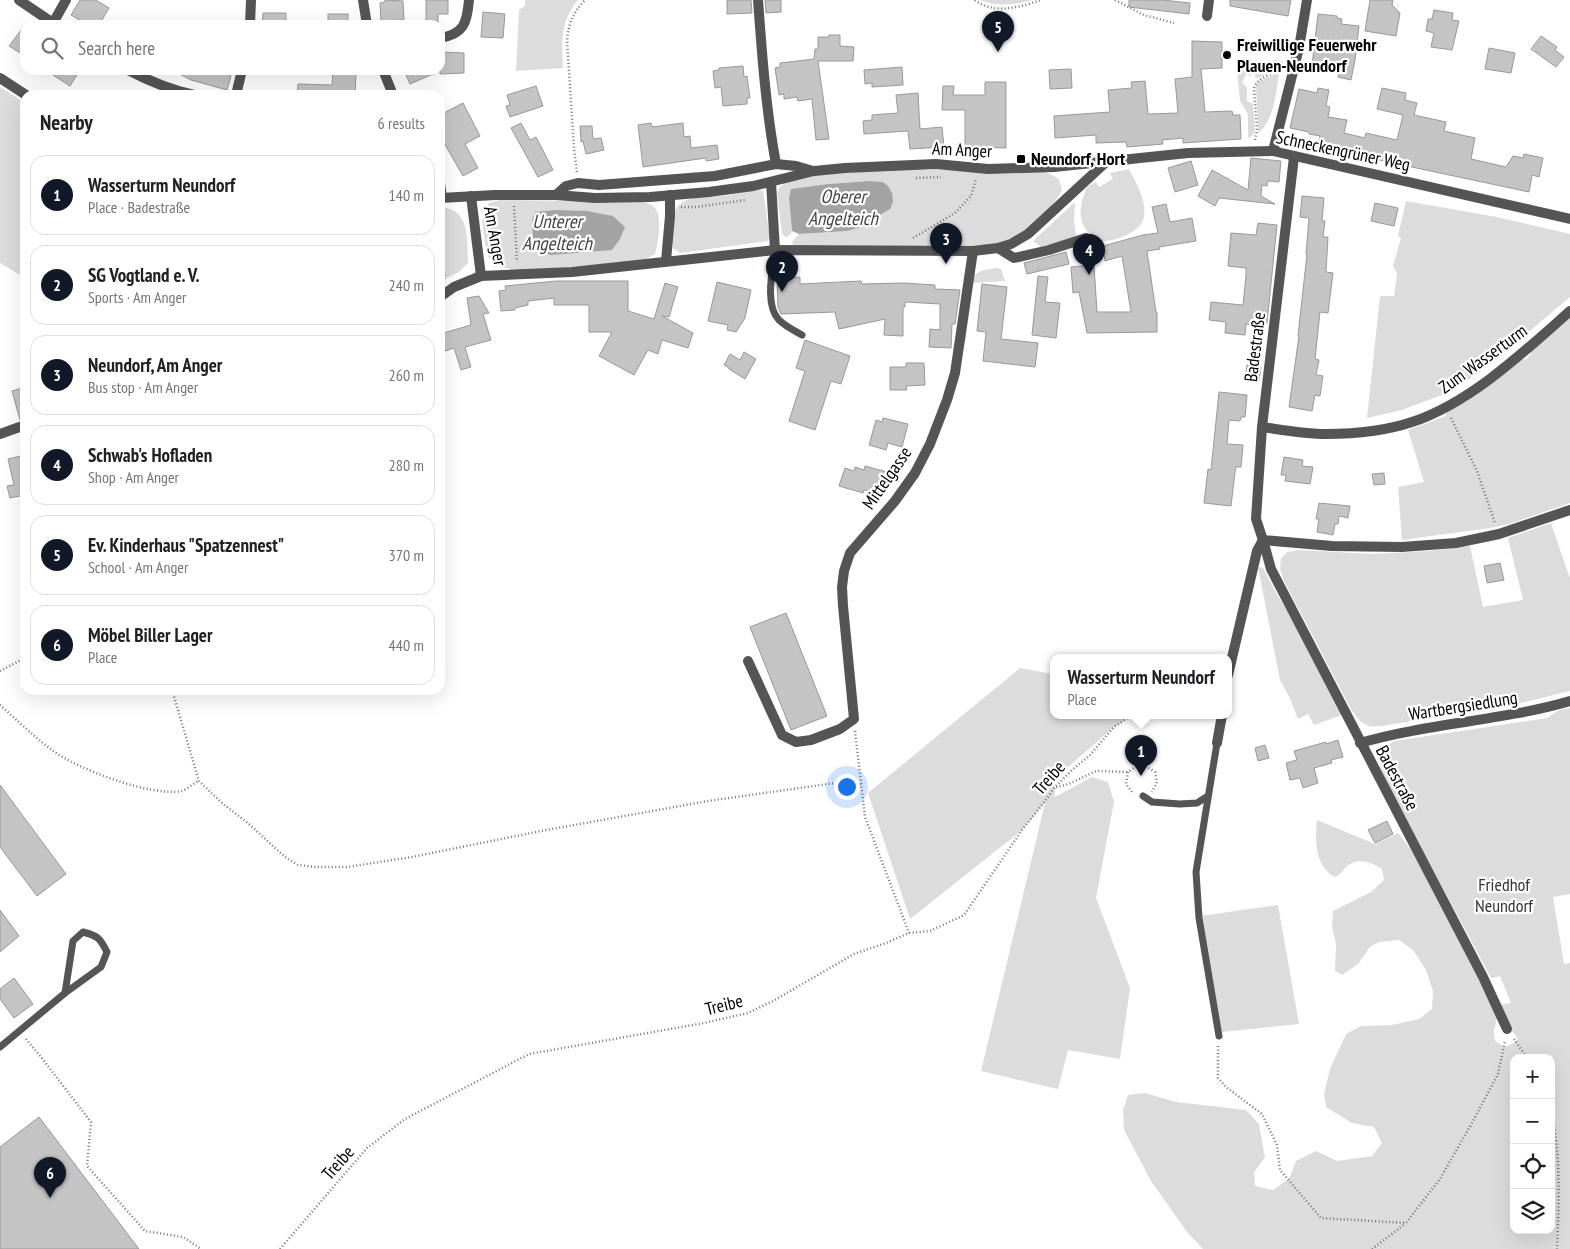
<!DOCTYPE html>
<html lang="en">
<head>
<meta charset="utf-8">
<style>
	:root { --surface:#fff; --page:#f2f2f2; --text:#202124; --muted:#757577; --line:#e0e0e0; --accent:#111827 }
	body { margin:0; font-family:"PT Sans Narrow",sans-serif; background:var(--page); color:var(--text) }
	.controls { position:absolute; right:15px; bottom:15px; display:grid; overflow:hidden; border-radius:10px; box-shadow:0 5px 20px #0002 }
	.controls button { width:45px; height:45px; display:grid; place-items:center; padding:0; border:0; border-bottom:1px solid var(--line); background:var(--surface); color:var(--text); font:25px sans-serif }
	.you { position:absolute; left:846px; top:786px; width:18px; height:18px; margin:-12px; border:4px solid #fff; border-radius:50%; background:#1a73e8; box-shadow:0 0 0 8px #1a73e833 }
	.badge { display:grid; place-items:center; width:32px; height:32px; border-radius:50%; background:var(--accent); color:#fff; font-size:16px; font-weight:700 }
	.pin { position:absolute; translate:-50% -41px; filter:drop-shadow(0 1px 2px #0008) }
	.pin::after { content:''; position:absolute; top:26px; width:18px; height:15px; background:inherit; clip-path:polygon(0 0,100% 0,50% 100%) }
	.popup { position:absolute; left:1050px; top:654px; width:182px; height:65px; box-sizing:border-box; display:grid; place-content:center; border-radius:10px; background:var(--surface); filter:drop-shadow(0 1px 4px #0005); font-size:16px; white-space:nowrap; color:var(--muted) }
	.popup b { font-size:19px; color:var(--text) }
	.popup::after { content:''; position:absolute; left:50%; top:100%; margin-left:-10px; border:10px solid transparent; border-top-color:var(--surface) }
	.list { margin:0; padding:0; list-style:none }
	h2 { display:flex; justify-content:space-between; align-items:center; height:65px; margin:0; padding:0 20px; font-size:21px }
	h2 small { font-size:16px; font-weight:400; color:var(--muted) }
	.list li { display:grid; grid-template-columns:32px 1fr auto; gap:15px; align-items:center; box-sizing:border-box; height:80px; margin:0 10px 10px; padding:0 10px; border:1px solid var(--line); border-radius:15px }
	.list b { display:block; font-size:19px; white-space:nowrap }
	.list p { margin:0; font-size:16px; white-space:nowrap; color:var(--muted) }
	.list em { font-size:16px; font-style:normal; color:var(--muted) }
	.icon { flex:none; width:28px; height:28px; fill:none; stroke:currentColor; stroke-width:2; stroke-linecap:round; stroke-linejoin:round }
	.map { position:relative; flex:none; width:1570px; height:1249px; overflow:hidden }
	.search { position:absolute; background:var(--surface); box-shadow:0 5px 20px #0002; left:20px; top:20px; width:425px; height:55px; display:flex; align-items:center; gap:12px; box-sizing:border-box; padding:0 18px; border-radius:15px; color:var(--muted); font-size:19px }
	.panel { position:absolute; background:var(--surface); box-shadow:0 5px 20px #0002; left:20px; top:90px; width:425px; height:605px; border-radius:15px }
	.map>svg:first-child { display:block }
</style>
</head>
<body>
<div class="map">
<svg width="1570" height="1249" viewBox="0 0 1570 1249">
	<rect width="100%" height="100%" fill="#fff"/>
	<g fill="#dcdcdc" fill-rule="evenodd">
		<path d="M 525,0 L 578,0 C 560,22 562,41 563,68 L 516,71 L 519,10 L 525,6 Z"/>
		<path d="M 980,0 L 1033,0 C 1015,5 997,7 980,0 Z"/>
		<polygon points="1274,60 1283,61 1281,69 1258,78 1255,77 1254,67"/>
		<polygon points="1250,68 1251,76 1246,74 1242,83 1247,87 1247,101 1253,104 1255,131 1254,134 1248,138 1248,114 1240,101 1237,69"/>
		<path d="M 1278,73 L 1279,74 C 1276,93 1274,119 1259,133 L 1258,132 L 1256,85 L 1259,81 Z"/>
		<polygon points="0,87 25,103 25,278 0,263"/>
		<path d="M 892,169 L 1046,172 L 1059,179 L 1062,190 C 1051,211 1029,232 1007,242 C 988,250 950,247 928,247 C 883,247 838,247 794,247 L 792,242 L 799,234 L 847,231 L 858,228 L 883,182 C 852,180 822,185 792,189 L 789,198 L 792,231 L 790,235 L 786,237 L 782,234 L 777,194 L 779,188 L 786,182 L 818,175 Z"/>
		<path d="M 1129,169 C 1136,183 1147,201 1144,217 C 1142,231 1117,241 1103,241 C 1098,241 1093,238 1090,234 C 1076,221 1080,203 1087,187 L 1096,182 L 1099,187 L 1113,179 L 1110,173 Z"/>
		<path d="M 757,189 L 763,191 L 770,238 L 767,241 L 680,253 L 673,248 C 671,233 668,207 687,200 C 697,196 711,197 722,196 C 734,195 745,191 757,189 Z"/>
		<path d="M 500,200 L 643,202 C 647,203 651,204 654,207 C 663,216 658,243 655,254 L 644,260 L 592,265 L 521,271 L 506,268 L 495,264 L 489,258 L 486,249 L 482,221 L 485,211 L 489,203 Z"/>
		<polygon points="1406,201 1497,217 1570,234 1570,297 1488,366 1465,382 1442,395 1402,410 1367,418 1380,296 1394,296 1397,273 1393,266 1401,238 1398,236"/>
		<polygon points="1075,202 1074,221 1076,235 1073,239 1041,247 1033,241"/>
		<path d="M 440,207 C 471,209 467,240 468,263 L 459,272 L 442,280 L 440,255 Z"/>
		<polygon points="996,268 1001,269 1005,281 973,283 965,344 963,341 973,276 981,271"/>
		<polygon points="1570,315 1570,503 1509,524 1490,528 1402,540 1398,487 1424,482 1408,430 1446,416 1446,413 1449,408 1518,360 1526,359 1531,354 1530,352"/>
		<path d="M 1551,523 L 1570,579 L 1570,691 L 1521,703 L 1382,726 C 1364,728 1361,723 1351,709 L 1284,581 L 1280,569 L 1281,558 L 1287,552 L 1300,550 L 1371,554 L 1430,551 L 1470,546 L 1483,607 L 1523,600 L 1508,538 Z"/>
		<polygon points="1258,567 1263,568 1277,595 1291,616 1342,715 1314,725 1308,714 1298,719 1289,696 1280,680"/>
		<polygon points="1020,668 1053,674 1054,715 1132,715 1114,727 1053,780 1055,797 1092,777 1108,782 1114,802 1096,898 1130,988 1120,1059 1068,1050 1058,1089 981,1071 1045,803 1022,830 910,919 868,793"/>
		<path d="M 1570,708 L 1570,894 L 1553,897 L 1564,964 L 1570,963 L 1570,1249 L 1203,1249 L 1187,1232 L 1151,1181 L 1124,1130 L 1123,1110 L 1128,1095 L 1145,1093 L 1176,1102 L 1246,1110 L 1259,1124 L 1265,1157 L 1254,1172 L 1255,1186 L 1273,1190 L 1289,1179 L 1296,1161 L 1316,1151 L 1337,1161 L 1372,1156 L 1382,1143 L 1374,1127 L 1352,1123 L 1326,1107 L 1324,1094 L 1330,1069 L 1346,1034 L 1361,1026 L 1392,1025 L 1419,1019 L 1432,1009 L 1433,991 L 1426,970 L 1413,950 L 1399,940 L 1379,942 L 1370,947 L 1358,964 L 1342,975 L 1335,971 L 1336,944 L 1332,927 L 1333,911 L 1371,892 L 1384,880 L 1382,869 C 1371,862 1357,857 1346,867 C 1341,872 1341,875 1334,877 C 1314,863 1315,841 1317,820 L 1375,844 L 1398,833 L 1413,852 L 1491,1004 L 1497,1018 L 1494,1031 L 1495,1041 L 1505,1047 L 1514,1043 L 1518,1039 L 1510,1028 L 1499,1005 L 1511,1003 L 1500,976 L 1491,978 C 1462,923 1432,869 1404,814 C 1397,800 1382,778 1380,762 C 1379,752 1386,746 1394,741 L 1547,718 L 1559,710 ZM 1514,1058 L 1551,1058 L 1551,1230 L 1514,1230 Z"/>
		<polygon points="1278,905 1299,1024 1222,1032 1201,916"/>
	</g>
	<g fill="#a3a3a3">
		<polygon points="869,181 883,182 888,186 892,193 893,202 890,209 858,228 847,231 799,234 792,231 789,198 791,189 828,184"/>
		<polygon points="556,210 587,211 613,216 625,227 620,239 612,250 550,255 540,249 533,240 532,220 535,212"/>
	</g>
	<g fill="#c4c4c4" stroke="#999">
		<polygon points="80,0 96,0 109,8 99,25 88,25 71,15"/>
		<polygon points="385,0 403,1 404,20 381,21 380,3 385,2"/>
		<polygon points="426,0 448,0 448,14 438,14 438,25 426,25"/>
		<polygon points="727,0 751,0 752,13 727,14"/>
		<polygon points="765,0 781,0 781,12 766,13"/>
		<polygon points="1129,0 1163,0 1190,3 1189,14 1129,7"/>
		<polygon points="1230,0 1291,0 1288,16 1230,6"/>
		<polygon points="1370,0 1393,0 1392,5 1400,13 1396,36 1365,31"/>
		<polygon points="1434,10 1453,13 1452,20 1459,21 1452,50 1431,47 1434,33 1426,31 1428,19 1432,19"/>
		<polygon points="483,12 505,14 503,38 481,37"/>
		<polygon points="263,13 286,13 286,25 262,25"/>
		<rect x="328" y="14" width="20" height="11"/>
		<polygon points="1318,14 1337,16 1337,18 1342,19 1341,24 1359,26 1355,60 1351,80 1338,77 1339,68 1312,65"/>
		<polygon points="25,25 25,56 9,46"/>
		<polygon points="829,35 840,35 840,46 854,47 853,61 818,61 829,139 816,140 812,99 798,101 797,97 784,99 784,94 779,95 775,68 780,67 780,63 814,59 815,49 818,49 818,37 829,37"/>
		<polygon points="1541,36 1557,47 1555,50 1564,57 1556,67 1531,49"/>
		<polygon points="1192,41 1222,42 1222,68 1201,69 1205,112 1232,111 1233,115 1240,115 1241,139 1183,143 1183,138 1162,140 1163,144 1127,147 1126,142 1096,143 1096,135 1055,138 1054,116 1110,112 1108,90 1132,88 1131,82 1145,81 1148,114 1178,113 1175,79 1192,77"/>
		<polygon points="1489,48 1515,53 1511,73 1485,69"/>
		<polygon points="440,52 464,53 464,73 440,74 440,71 410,84 404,70 440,70"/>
		<polygon points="743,66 744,77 747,76 750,98 747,98 747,104 723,106 721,87 715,88 713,71 719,70 719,68"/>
		<polygon points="902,67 903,85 872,87 872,83 865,84 864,70"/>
		<polygon points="1071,69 1072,88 1050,89 1049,70"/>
		<polygon points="45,70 80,70 70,86"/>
		<polygon points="172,70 230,70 228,75 231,76 227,90 191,80"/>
		<polygon points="333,70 354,70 354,73 356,73 355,95 297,95 298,84 332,85"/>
		<polygon points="985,82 1006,82 1006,148 965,147 965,110 942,110 943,86 954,86 953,95 985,95"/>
		<polygon points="536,86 543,106 510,117 506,106 510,105 507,95"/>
		<polygon points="1318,88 1329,90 1326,106 1330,107 1328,117 1347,120 1344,133 1365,138 1366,133 1397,140 1403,115 1377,109 1382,88 1406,93 1405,100 1417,103 1414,115 1446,122 1444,131 1475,138 1471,159 1506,167 1513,156 1523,158 1524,154 1543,158 1539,177 1532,175 1529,192 1318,147 1320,136 1309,134 1309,132 1290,128 1299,89 1317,93"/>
		<polygon points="918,93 920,129 942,127 944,147 910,149 908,131 864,134 863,121 872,120 872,115 898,113 896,95"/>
		<polygon points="463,103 480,136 465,144 478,168 463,176 440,136 440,115"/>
		<polygon points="521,123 530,140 536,137 553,170 538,177 511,128"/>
		<polygon points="651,123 652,127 683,123 684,137 690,136 691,148 717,145 719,159 706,161 706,158 643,167 638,125"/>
		<polygon points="580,126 592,126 593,139 601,138 604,150 586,154 583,141 581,142"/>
		<polygon points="1251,158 1281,161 1279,182 1268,181 1267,186 1262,185 1261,196 1275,204 1219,198 1215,206 1198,196 1212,170 1248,190"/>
		<polygon points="1191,161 1198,185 1175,192 1168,168"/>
		<polygon points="1302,196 1324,198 1322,221 1325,221 1323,237 1328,237 1326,272 1333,273 1328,313 1320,312 1315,359 1319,360 1316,375 1323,376 1320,396 1315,395 1312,411 1289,407 1299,336 1298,336 1307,254 1306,254 1309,218 1300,217"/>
		<polygon points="1375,203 1398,208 1394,226 1371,221"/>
		<polygon points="1166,204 1170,222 1192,218 1196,241 1159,247 1160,249 1147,251 1156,312 1157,312 1157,332 1087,333 1079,292 1073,293 1071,267 1094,265 1097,312 1131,312 1122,256 1105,261 1103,246 1143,235 1158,233 1152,207"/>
		<polygon points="1258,223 1277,225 1267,323 1263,326 1246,324 1245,335 1225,333 1226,322 1209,320 1211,302 1243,305 1246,276 1246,268 1228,266 1231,233 1256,235"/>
		<polygon points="1066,252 1069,264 1027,274 1024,263"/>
		<polygon points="1038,276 1048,277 1045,302 1060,303 1056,338 1032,335"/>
		<polygon points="800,277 800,284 861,281 862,284 904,283 935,285 935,289 960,290 955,324 952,324 951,348 929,347 930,329 940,330 940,304 905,302 905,307 903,307 903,336 884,335 885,319 839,329 835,312 781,314 778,307 777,278"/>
		<polygon points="556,281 628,281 628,311 654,319 665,283 678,287 669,317 662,316 693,333 688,348 662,340 658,354 648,350 634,375 599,356 612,332 589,332 589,305 554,305 554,298 528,301 528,305 515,308 515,310 501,311 499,291 506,290 505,286"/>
		<polygon points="717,282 751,290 745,318 736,332 727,330 728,325 708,321"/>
		<polygon points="982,284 1007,287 1001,339 1038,343 1035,367 983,361 986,332 977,331"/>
		<polygon points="479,296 489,313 483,314 491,340 465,347 471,367 461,370 454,348 440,353 440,334 471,325 467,298"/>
		<polygon points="805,340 850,356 841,384 831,381 815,430 789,421 805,371 796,368"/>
		<polygon points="744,352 756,359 745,379 729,369 729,368 724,365 730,354 740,360"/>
		<polygon points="906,363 924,363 925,385 906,386 907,390 890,390 890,367 906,367"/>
		<polygon points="1247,365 1261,367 1259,381 1245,380"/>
		<polygon points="25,387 25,418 20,420 12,391"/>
		<polygon points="1219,392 1247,395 1245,417 1241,417 1240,421 1229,420 1227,444 1243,445 1241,467 1236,467 1235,472 1231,506 1204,503 1208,469 1211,470"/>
		<polygon points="883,418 908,424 902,447 888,443 886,450 869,445 876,420 882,422"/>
		<polygon points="25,455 25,495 10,498 7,486 14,485 8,459"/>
		<polygon points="1284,457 1303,460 1302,466 1313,467 1310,484 1285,481 1286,475 1281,475"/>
		<polygon points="865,466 887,472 881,495 864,490 863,493 839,486 845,468 854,471 855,467 864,470"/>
		<polygon points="1384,473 1385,484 1374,485 1372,474"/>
		<polygon points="1319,503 1350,506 1348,518 1339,516 1338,524 1335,524 1333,535 1317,532 1319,519 1316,519"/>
		<polygon points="1500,563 1504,580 1487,583 1484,566"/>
		<polygon points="786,613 827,716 791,730 750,627"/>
		<polygon points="1338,740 1343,757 1331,760 1332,763 1314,768 1318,783 1303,788 1300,778 1290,780 1286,763 1297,760 1294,751 1326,742 1326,744"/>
		<polygon points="1265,745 1269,758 1258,761 1255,748"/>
		<polygon points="0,785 66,874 37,896 0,847"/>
		<polygon points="1387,821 1393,834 1375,843 1368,830"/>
		<polygon points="0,910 19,936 0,952"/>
		<polygon points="14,978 33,1004 14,1018 0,999 0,989"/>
		<polygon points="39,1117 139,1249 0,1249 0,1147"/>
	</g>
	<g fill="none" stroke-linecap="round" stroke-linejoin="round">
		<g stroke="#777" stroke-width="2.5" stroke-dasharray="1 2.5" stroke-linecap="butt">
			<path d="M 975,0 C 994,15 1021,7 1041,0"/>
			<polyline points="1115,0 1144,15 1174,23"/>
			<path d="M 1255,140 L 1257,131 L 1254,88 C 1257,78 1272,73 1282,71"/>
			<path d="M 577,172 L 574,149 L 567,40 C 569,22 573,13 585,0"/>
			<polyline points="916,178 941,177"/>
			<polyline points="514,206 517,262"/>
			<polyline points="681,207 696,207 745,200"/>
			<polyline points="440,237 445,279"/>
			<polyline points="913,238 955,213 971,196 976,179"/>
			<polyline points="1451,418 1477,471 1495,523"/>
			<polyline points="0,671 25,658"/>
			<polyline points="172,690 199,781 222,803 249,824 285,857 298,865 314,867 347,867 412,857 541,831 708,801 835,783 861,784"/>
			<path d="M 0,705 C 17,720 34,737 52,750 C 77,769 151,797 182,791 C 187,789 193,784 198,781"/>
			<polyline points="855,731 865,817 909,933"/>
			<polyline points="1128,772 1126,784 1133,793"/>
			<path d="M 1056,787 L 1069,784 L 1096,771 L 1128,772 C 1139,764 1143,764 1155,772 L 1157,782 L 1152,792"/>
			<polyline points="26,1039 41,1057 91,1122 87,1166 145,1231 183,1237 201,1249"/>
			<polyline points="1514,1039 1527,1058"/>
			<polyline points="1218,1046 1218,1078 1226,1087 1262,1114 1277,1145 1280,1170 1321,1218 1406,1223 1440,1179 1472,1123 1498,1074 1505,1041"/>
			<path d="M 1551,1109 C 1561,1155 1559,1203 1557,1249"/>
			<polyline points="280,1249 367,1148 405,1119 529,1054 704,1023 748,1013 773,1001 854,954 886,943 909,933 930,931 964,915 1022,830 1045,801 1055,787 1072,770 1090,755 1114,727 1132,715"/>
			<polyline points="1372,1249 1405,1224"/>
		</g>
		<g stroke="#555" stroke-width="7">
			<path d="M 775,250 C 773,268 764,305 779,320 C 785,326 795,331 802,335"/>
			<polyline points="1217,743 1196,872 1199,918 1219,1036"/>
			<polyline points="1143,796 1152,802 1180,804 1197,803 1208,796"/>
			<path d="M 0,1047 L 65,993 L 101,967 L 107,952 C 100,938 98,936 83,932 L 73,941 L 65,993"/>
		</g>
		<g stroke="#555" stroke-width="10">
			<polyline points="19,0 53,23"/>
			<polyline points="363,0 367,25"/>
			<path d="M 758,0 C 762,55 766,110 776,164"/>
			<polyline points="1207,16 1209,0"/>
			<polyline points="56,25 53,23 66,0"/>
			<polyline points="250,25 251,0"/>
			<path d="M 440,38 C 464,34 467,23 469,0"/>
			<path d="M 128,70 C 149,81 171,90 194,95"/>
			<polyline points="383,70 393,95"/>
			<polyline points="0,78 26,95"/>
			<polyline points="236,95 242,70"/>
			<polyline points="1273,151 1299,48 1307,0"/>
			<polyline points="1294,157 1262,427 1256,519 1263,540 1332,546 1402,547 1456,543 1499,534 1570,510"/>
			<polyline points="771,182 775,250"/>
			<polyline points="440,183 442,198"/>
			<polyline points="556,195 566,186 578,183 599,185 715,176 776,164 796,166 813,171"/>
			<polyline points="471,196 481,276"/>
			<polyline points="440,198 495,195 556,195 595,198 650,197 709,192 753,186 814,171 845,168 936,164 988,169 1054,167 1188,153 1273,151 1570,219"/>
			<polyline points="998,248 1014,258 1049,250 1086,238"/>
			<polyline points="666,261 670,216 670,195"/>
			<polyline points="440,297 454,287 481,276 572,272 775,250 973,251 998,248 1011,244 1028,234 1106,162"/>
			<path d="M 1262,427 C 1283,430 1305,434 1326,434 C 1355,434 1385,431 1412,422 C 1470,403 1525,351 1570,311"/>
			<polyline points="0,434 25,425"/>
			<polyline points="748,661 782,735 796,742 811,740 840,729 854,719 843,606 842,587 844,571 850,553 895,501 915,473 930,444 947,400 955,373 973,251"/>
			<polyline points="1228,675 1257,551 1263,540 1271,569 1483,977 1507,1029"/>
			<polyline points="1217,743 1222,715"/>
			<path d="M 1360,743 C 1429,723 1501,721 1570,701"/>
		</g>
	</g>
	<g fill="#000" stroke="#fff" stroke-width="2">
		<circle cx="1227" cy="55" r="5"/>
		<rect x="1016" y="154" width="10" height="10" rx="2.5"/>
	</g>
	<g text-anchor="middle" stroke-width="4.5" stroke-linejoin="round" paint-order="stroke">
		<g font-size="18" font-weight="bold" fill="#000" stroke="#fff" text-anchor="start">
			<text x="1237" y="51">Freiwillige Feuerwehr<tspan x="1237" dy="21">Plauen-Neundorf</tspan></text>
			<text x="1031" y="165">Neundorf, Hort</text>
		</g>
		<g font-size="18" fill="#000" stroke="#fff">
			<text transform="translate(962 150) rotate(3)" y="6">Am Anger</text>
			<text transform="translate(1343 151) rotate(12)" y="6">Schneckengrüner Weg</text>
			<text transform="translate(495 236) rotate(80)" y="6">Am Anger</text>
			<text transform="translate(1255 347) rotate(-83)" y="6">Badestraße</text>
			<text transform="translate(1483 359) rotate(-36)" y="6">Zum Wasserturm</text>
			<text transform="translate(887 478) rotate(-55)" y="6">Mittelgasse</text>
			<text transform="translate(1463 706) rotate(-9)" y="6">Wartbergsiedlung</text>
			<text transform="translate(1049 778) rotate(-49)" y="6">Treibe</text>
			<text transform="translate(1397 778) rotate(62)" y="6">Badestraße</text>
			<text transform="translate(724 1005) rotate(-14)" y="6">Treibe</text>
			<text transform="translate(338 1163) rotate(-49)" y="6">Treibe</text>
		</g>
		<g font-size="18" fill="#333" stroke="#fff">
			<text x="1504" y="891">Friedhof<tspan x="1504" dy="21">Neundorf</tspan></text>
		</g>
		<g font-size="19" font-style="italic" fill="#444" stroke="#fff">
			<text x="843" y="203">Oberer<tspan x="843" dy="22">Angelteich</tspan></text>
			<text x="557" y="228">Unterer<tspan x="557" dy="22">Angelteich</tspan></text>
		</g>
	</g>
</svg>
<div class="controls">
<button>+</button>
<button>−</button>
<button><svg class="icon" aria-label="locate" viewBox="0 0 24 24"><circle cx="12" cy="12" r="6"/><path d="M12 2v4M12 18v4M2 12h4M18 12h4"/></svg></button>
<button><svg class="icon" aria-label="layers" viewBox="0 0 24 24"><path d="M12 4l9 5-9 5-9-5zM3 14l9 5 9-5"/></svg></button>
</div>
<div class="you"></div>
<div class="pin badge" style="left:1141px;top:776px">1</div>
<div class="popup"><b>Wasserturm Neundorf</b>Place</div>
<div class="pin badge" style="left:782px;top:292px">2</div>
<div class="pin badge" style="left:946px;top:264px">3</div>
<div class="pin badge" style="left:1089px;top:275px">4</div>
<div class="pin badge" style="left:998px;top:52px">5</div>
<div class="pin badge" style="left:50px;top:1198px">6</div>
<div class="search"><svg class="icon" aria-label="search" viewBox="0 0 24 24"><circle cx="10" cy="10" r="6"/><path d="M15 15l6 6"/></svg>Search here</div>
<section class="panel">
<h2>Nearby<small>6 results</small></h2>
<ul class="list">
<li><span class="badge">1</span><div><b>Wasserturm Neundorf</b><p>Place · Badestraße</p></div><em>140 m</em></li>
<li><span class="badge">2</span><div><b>SG Vogtland e. V.</b><p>Sports · Am Anger</p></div><em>240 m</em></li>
<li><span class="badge">3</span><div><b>Neundorf, Am Anger</b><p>Bus stop · Am Anger</p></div><em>260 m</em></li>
<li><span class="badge">4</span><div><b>Schwab's Hofladen</b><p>Shop · Am Anger</p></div><em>280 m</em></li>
<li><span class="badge">5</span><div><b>Ev. Kinderhaus &quot;Spatzennest&quot;</b><p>School · Am Anger</p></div><em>370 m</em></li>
<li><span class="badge">6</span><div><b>Möbel Biller Lager</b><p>Place</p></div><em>440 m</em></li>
</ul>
</section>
</div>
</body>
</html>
